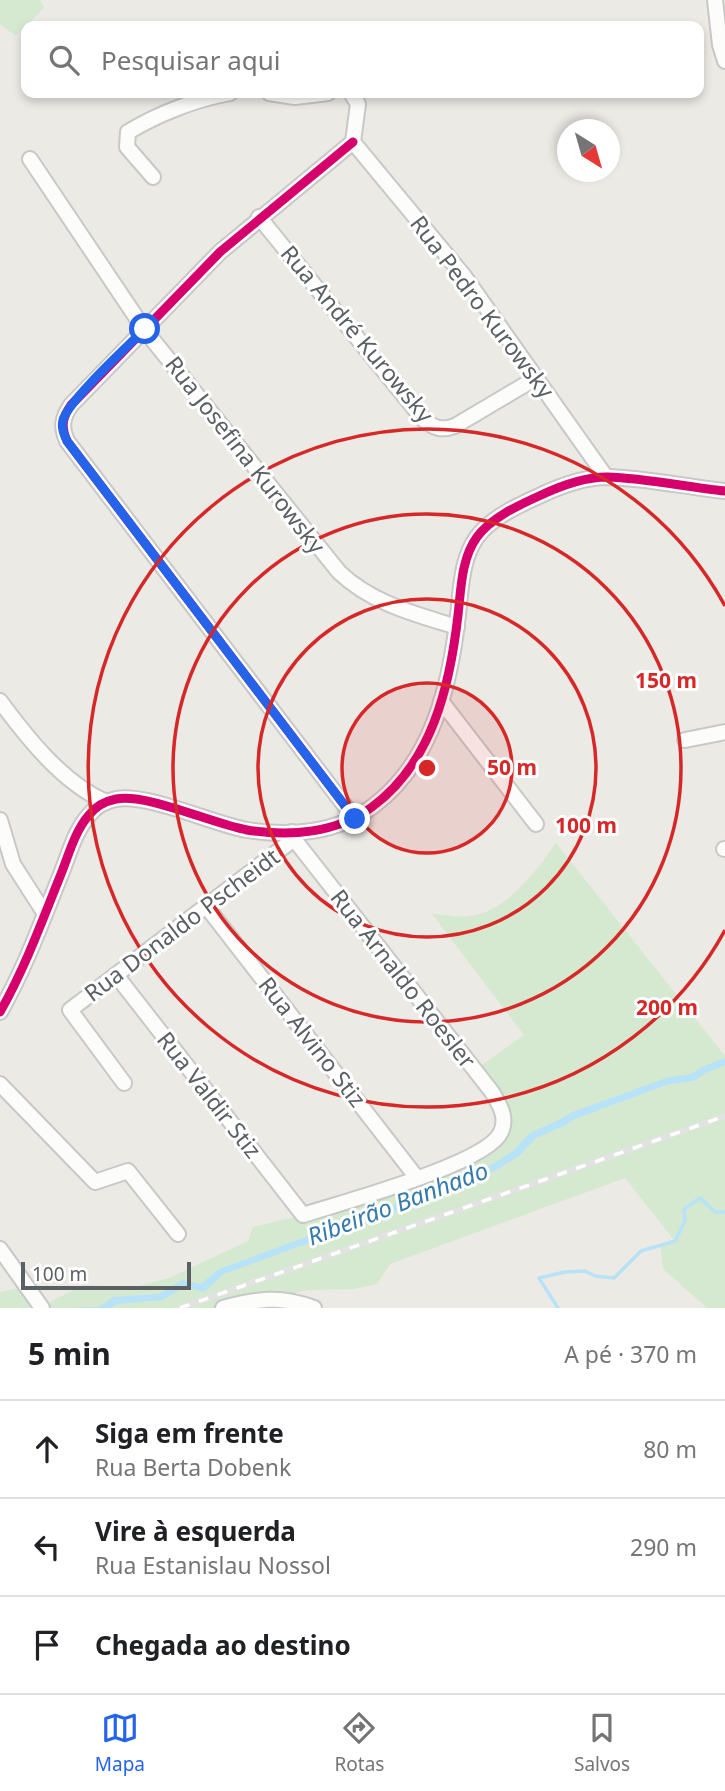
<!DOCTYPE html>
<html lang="pt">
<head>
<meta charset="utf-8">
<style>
	:root { --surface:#fff; --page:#f2f2f2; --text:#202124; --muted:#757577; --line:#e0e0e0; --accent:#2563eb }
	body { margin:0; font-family:"Noto Sans",sans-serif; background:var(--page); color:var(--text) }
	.compass { position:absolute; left:557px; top:119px; width:63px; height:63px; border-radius:50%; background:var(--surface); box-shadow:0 4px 10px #0003; rotate:143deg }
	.scale { position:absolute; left:21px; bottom:18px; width:170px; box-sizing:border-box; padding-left:7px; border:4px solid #5b6064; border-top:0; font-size:19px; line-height:24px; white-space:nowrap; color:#5b6064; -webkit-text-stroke:5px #fff; paint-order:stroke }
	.stop { position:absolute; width:21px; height:21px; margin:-16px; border:5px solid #2563eb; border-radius:50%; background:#fff }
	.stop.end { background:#2563eb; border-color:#fff; box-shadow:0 2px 7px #0008 }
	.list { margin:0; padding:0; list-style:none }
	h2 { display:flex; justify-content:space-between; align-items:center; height:91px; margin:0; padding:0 28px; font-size:30px }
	h2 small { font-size:23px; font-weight:400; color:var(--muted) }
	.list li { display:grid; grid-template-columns:46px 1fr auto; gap:21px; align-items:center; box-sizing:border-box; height:98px; padding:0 28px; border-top:2px solid var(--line) }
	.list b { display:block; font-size:26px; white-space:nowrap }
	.list p { margin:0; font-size:23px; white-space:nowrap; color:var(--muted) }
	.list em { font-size:23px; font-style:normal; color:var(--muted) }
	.icon { flex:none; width:38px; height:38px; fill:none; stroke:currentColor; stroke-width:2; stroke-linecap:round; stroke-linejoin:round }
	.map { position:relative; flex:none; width:725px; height:1308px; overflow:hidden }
	.search { position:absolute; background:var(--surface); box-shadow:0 4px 10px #0003; left:21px; right:21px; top:21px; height:77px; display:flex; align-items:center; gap:18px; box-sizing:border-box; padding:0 24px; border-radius:14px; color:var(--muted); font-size:26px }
	.sheet { height:385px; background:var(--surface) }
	nav { display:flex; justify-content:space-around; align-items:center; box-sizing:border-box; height:98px; border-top:2px solid var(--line); background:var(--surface); font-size:19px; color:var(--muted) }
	nav a { display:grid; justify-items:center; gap:4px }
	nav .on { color:var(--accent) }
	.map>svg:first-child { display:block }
</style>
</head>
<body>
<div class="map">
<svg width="725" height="1308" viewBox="0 0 725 1308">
	<rect width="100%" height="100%" fill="#eceae5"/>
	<g fill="#d4e9cf">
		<polygon points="0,0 40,0 44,8 16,36 0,24"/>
		<path d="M 556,843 L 725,1056 L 725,1308 L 707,1308 L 663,1269 L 660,1244 L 674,1240 L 625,1178 L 390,1264 L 377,1284 L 354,1289 L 307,1290 L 270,1299 L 264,1308 L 0,1308 L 0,1292 L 27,1286 L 41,1307 L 83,1285 L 135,1287 L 169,1278 L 248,1241 L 253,1227 L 303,1215 L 465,1159 L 503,1122 L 475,1070 L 524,1035 L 432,914 C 444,914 458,918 470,916 C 506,912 537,870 556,843 Z"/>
	</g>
	<polygon fill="#b8e2f7" points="725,1058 725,1065 706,1073 694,1081 669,1084 575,1119 564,1126 536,1138 519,1156 498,1169 454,1190 224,1274 204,1292 184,1287 163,1300 117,1304 111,1308 72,1308 99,1307 113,1297 159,1294 182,1280 201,1284 219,1269 450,1184 493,1164 513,1151 530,1133 559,1120 570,1113 666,1078 691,1074 702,1067"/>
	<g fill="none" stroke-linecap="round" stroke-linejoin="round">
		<polyline stroke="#b8e2f7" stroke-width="3.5" points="558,1308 539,1278 565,1272 585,1271 595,1276 614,1278 641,1251 675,1241 685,1221 684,1209 700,1198 715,1212 725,1212"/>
		<g stroke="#c8c8c8" stroke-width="18">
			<g id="minor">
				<polyline points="715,0 720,45 725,61"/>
				<polyline points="269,93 295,97 328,93"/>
				<polyline points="351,93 358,104 353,142"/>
				<path d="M 353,142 L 220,252 L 71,405 C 62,418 61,427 67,441 L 355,819"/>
				<polyline points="353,142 464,276 606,477"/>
				<path d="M 30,159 L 144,329 L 339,572 C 371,603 415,614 457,627"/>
				<path d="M 153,177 L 127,147 L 128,132 C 158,114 196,99 230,93"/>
				<path d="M 259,217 L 423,419 C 434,428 441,431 455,426 L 536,378"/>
				<path d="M 0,701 C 28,739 63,783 106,802"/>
				<polyline points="441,701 536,824"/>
				<polyline points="685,740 725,732"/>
				<polyline points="0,820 13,864 45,914"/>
				<polyline points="724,849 725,849"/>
				<polyline points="206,906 417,1178"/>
				<path d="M 116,975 L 303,1215 C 340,1203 487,1164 501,1132 C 508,1117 499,1104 492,1092 L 294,839 L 292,832"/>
				<path d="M 0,1012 C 24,970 41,924 59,879 C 68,858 74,832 89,815 C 96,806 106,801 116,799 C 147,793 213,824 247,830 C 290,837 337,833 372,807 C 432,763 450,686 458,615 C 461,590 461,559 477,537 C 491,518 517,506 539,496 C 560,486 583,477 607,477 C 646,478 686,487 725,491"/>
				<polyline points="124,1083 70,1010 294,839"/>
				<polyline points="0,1084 95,1182 128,1171 178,1234"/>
				<polyline points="0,1249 42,1308"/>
				<path d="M 223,1308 C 257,1299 280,1295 314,1308"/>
			</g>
		</g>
		<use href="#minor" stroke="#fcfcfb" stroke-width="14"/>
		<g stroke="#e3e2e2" stroke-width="6">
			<polyline id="rail" points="180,1308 725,1116"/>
		</g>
		<use href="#rail" stroke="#fff" stroke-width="3.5" stroke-dasharray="10" stroke-linecap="butt"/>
		<g stroke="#fff" stroke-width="13">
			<g id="cycleway">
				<path d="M 353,142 L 220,252 L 71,405 C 62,418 61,427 67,441 L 355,819"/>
				<path d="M 0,1012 C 24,970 41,924 59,879 C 68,858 74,832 89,815 C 96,806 106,801 116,799 C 147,793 213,824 247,830 C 290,837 337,833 372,807 C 432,763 450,686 458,615 C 461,590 461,559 477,537 C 491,518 517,506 539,496 C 560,486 583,477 607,477 C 646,478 686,487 725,491"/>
			</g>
		</g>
		<use href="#cycleway" stroke="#d6006c" stroke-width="9"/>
	</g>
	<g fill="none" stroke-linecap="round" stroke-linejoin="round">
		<path stroke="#2563eb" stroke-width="9" d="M 145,329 C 128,346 68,401 63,420 C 61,428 64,434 67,441 L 355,819"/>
	</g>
	<circle cx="427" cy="768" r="85" fill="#d62828" fill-opacity=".12"/>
	<g fill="none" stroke="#d62828" stroke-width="3.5">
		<circle cx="427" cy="768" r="85"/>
		<circle cx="427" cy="768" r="169"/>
		<circle cx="427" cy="768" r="254"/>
		<path d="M725 930A339 339 0 1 1 725 606"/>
	</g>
	<g text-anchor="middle" stroke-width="6" stroke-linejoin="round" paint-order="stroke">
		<g font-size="23" fill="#5b6064" stroke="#fff">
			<text transform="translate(482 307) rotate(53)" y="8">Rua Pedro Kurowsky</text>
			<text transform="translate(357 334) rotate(50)" y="8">Rua André Kurowsky</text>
			<text transform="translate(245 455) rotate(52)" y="8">Rua Josefina Kurowsky</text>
			<text transform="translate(182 925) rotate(-37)" y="8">Rua Donaldo Pscheidt</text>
			<text transform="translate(403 979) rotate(52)" y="8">Rua Arnaldo Roesler</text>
			<text transform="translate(312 1042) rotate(52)" y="8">Rua Alvino Stiz</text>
			<text transform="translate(209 1095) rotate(52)" y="8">Rua Valdir Stiz</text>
		</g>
		<g font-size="24" font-style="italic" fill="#357aaf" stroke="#fff">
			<text transform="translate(398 1204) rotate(-21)" y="8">Ribeirão Banhado</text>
		</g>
	</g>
	<circle cx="427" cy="768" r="10" fill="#d62828" stroke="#fff" stroke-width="3.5"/>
	<g font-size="21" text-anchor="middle" font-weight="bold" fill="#d62828" stroke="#fff" stroke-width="6" stroke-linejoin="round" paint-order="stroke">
		<text x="666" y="688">150 m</text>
		<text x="512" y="775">50 m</text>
		<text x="586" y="833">100 m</text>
		<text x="667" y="1015">200 m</text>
	</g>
</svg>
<svg class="compass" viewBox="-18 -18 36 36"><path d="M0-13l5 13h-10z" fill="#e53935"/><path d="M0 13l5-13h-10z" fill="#757577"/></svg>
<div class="scale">100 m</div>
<div class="stop" style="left:145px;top:329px"></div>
<div class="stop end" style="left:355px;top:819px"></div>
<div class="search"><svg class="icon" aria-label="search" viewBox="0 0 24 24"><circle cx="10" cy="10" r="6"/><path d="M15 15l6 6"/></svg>Pesquisar aqui</div>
</div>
<section class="sheet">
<h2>5 min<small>A pé · 370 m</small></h2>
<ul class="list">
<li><svg class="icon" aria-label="ahead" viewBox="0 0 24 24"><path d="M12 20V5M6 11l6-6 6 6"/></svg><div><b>Siga em frente</b><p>Rua Berta Dobenk</p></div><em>80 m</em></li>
<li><svg class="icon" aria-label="left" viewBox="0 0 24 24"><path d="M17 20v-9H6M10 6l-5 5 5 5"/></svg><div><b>Vire à esquerda</b><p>Rua Estanislau Nossol</p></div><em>290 m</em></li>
<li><svg class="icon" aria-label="arrive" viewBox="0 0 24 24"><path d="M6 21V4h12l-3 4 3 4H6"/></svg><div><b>Chegada ao destino</b></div></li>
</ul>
</section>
<nav>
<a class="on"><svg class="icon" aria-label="map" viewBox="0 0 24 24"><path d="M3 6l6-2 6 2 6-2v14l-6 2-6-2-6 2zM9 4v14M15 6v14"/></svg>Mapa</a>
<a><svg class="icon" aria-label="directions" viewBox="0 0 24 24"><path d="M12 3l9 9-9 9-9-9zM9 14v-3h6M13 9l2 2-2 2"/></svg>Rotas</a>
<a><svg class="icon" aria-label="saved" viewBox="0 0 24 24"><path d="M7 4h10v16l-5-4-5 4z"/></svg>Salvos</a>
</nav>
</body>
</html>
